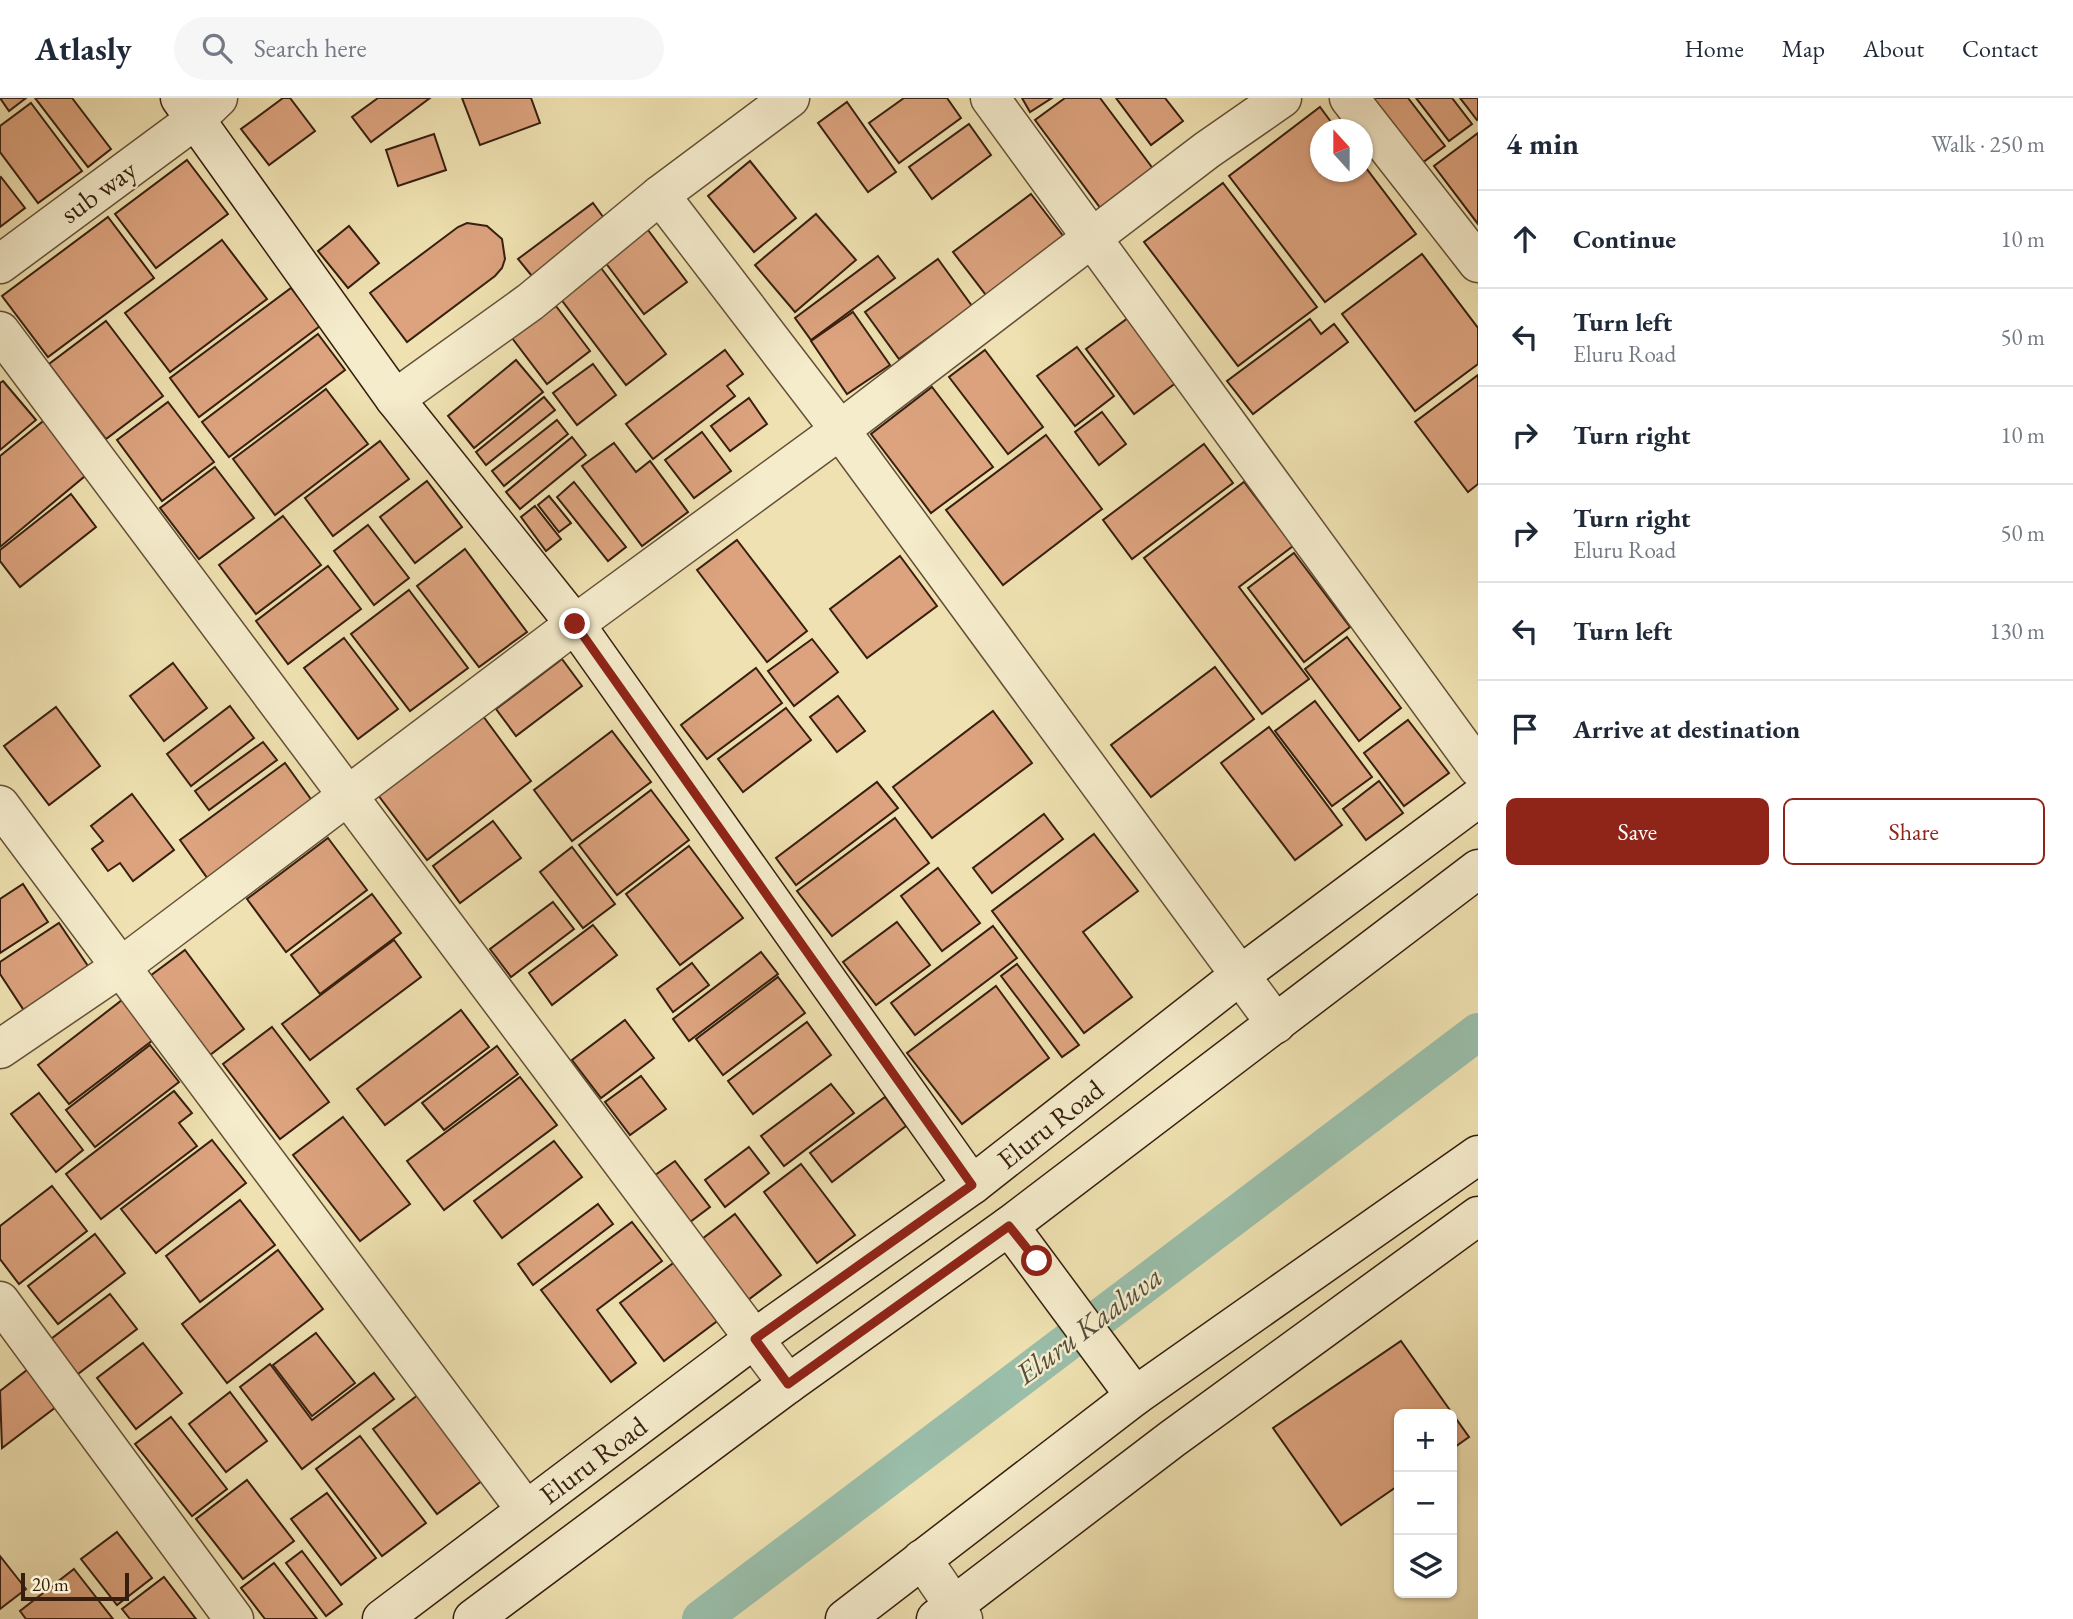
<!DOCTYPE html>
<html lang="en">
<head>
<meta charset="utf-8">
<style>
	:root { --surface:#fff; --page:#f6f6f7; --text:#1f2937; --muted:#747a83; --line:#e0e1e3; --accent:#8f2418 }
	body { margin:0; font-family:"EB Garamond",serif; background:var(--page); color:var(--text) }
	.controls { position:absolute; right:21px; bottom:21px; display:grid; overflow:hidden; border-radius:10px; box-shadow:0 2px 5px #0004 }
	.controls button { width:63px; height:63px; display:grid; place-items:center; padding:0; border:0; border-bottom:2px solid var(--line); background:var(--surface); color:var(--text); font:35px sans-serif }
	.compass { position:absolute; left:1310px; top:21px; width:63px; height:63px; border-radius:50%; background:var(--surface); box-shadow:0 2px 5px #0004; rotate:339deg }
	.scale { position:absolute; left:21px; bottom:18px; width:108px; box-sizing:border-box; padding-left:7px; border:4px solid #361f0f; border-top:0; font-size:19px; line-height:24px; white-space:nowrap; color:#361f0f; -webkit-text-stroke:5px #f5eccc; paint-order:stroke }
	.stop { position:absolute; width:21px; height:21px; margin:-16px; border:5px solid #8f2418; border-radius:50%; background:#fff }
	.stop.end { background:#8f2418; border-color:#fff; box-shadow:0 2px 7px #0008 }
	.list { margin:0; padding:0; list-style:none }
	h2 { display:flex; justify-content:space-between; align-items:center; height:91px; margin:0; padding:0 28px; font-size:30px }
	h2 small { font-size:23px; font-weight:400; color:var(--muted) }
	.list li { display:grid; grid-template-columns:46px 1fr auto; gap:21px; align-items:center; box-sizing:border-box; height:98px; padding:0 28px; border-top:2px solid var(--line) }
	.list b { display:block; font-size:26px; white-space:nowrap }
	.list p { margin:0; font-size:23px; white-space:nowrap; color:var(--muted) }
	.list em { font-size:23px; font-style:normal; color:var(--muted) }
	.actions { display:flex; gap:14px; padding:21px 28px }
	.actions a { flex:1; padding:16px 0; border:2px solid var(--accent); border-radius:10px; text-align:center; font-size:24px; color:var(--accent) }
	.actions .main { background:var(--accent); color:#fff }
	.icon { flex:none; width:38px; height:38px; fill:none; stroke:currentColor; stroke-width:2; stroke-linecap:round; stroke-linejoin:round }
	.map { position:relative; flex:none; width:1478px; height:1521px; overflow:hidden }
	header { display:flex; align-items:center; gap:42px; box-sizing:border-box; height:98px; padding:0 35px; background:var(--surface); border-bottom:2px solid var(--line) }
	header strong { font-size:33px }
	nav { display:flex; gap:38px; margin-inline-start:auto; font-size:24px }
	.search { width:490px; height:63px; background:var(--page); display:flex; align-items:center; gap:18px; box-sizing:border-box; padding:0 24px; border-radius:38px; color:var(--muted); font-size:26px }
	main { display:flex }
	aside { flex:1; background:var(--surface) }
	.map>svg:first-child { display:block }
</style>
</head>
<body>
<header>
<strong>Atlasly</strong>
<div class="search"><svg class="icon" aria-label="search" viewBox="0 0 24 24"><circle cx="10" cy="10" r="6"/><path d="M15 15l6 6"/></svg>Search here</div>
<nav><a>Home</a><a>Map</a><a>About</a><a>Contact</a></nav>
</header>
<main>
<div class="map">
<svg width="1478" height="1521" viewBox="0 0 1478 1521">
	<rect width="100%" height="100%" fill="#efe1b1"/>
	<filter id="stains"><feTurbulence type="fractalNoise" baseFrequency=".00286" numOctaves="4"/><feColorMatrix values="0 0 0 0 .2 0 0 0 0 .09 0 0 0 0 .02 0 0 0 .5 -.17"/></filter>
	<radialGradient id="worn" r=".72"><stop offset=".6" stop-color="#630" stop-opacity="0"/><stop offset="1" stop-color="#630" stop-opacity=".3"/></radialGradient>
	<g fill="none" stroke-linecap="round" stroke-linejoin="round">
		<polyline stroke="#9abeaa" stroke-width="38" points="701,1521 1478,934"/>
	</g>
	<g fill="#dca37e" stroke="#361f0f" stroke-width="2">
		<polygon points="0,0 26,0 9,13"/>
		<polygon points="35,0 72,0 111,51 88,69"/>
		<polygon points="283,0 290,0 315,33 269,67 241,31"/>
		<polygon points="378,0 430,0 371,44 352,19"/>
		<polygon points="462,0 531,0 540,25 480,47"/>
		<polygon points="904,0 947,0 961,20 899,65 869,25"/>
		<polygon points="1022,0 1052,0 1030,14"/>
		<polygon points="1065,0 1100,0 1157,76 1104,115 1035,22"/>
		<polygon points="1116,0 1165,0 1183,23 1151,47"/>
		<polygon points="1372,0 1408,0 1445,48 1422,65"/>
		<polygon points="1416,0 1452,0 1472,26 1449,43"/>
		<polygon points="1460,0 1478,0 1478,21 1477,22"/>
		<polygon points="847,4 896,74 868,94 818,25"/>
		<polygon points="31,5 82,73 38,105 0,54 0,28"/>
		<polygon points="1320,9 1337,32 1321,32 1321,74 1363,74 1363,66 1416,136 1325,204 1229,78"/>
		<polygon points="969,26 991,57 932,101 909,69"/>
		<polygon points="1478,35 1478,126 1434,68"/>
		<polygon points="434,36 446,72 398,88 386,52"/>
		<polygon points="187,62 228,116 156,170 115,116"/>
		<polygon points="750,63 796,120 754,154 708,98"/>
		<polygon points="1,79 25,110 0,129 0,80"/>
		<polygon points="1223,85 1317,209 1238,268 1144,144"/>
		<polygon points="1031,96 1067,143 989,201 953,154"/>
		<polygon points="593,105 609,127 536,183 518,161"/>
		<polygon points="816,116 856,162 795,214 755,167"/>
		<polygon points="108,119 154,180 48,259 2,198"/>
		<polygon points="467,125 487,128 502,141 505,161 502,170 495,178 407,244 370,195 458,129"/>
		<polygon points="349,128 379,165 348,190 318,153"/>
		<polygon points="645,128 687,184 644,216 602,160"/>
		<polygon points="222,142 267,201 170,274 125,215"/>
		<polygon points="1422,156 1478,230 1478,266 1415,313 1342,216"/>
		<polygon points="878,158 895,180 811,242 795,220"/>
		<polygon points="938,161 972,208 899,261 865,214"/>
		<polygon points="598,166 666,256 626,287 557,196"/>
		<polygon points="291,190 320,228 199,319 170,280"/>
		<polygon points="556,208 590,253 547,286 512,240"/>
		<polygon points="853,214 890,267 847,296 811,243"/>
		<polygon points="1128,220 1177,284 1134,316 1086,251"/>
		<polygon points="1310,221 1321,236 1334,226 1348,244 1253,316 1227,283"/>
		<polygon points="106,223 163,298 106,341 49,266"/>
		<polygon points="318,236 345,272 229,359 202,324"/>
		<polygon points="1077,249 1114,298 1075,328 1037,278"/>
		<polygon points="725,252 743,276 727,288 735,298 653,361 626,326"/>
		<polygon points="985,252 1043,329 1008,356 949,279"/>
		<polygon points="516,262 543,294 474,350 448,318"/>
		<polygon points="593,266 616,297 577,327 553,295"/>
		<polygon points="1478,277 1478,386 1468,394 1415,324"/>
		<polygon points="3,283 36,322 0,352 0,285"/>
		<polygon points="932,289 993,369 931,415 871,336"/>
		<polygon points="326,291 368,346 275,417 233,361"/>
		<polygon points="544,299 555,312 486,367 476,354"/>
		<polygon points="749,300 767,326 730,353 711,328"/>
		<polygon points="168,304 214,364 162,403 117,342"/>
		<polygon points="1102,314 1126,346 1099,367 1075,334"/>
		<polygon points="47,320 91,373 0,449 0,358"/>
		<polygon points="557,322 568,336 504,388 492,373"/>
		<polygon points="702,334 731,373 694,400 665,362"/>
		<polygon points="1046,337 1102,411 1003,487 946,412"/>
		<polygon points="572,339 586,357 520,411 506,394"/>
		<polygon points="380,343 409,381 333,438 305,400"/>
		<polygon points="614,345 636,374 650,363 688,414 642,448 582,368"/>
		<polygon points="1204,346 1233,385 1132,461 1103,422"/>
		<polygon points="215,369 254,420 199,461 160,410"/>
		<polygon points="427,383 462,429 415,465 380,419"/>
		<polygon points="574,384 626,449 608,463 557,399"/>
		<polygon points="1244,384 1293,448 1239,489 1309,581 1262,616 1144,460"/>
		<polygon points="71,396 96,429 20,489 0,463 0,452"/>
		<polygon points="549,398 571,425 559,434 538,407"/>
		<polygon points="535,408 561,441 546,453 521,419"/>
		<polygon points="283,418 321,467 256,516 219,467"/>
		<polygon points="368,427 409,480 374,507 334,453"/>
		<polygon points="737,442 807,533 767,564 697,472"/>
		<polygon points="465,451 527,534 479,569 417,488"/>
		<polygon points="1294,455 1350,529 1304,564 1248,490"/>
		<polygon points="900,458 937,508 867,560 830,511"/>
		<polygon points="328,468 361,511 288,566 256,523"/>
		<polygon points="409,492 468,570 410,613 351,536"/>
		<polygon points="1347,539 1401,610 1359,643 1305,571"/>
		<polygon points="344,540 398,611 358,641 304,570"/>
		<polygon points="812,541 838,574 794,608 768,573"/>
		<polygon points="562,561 582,588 516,638 496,611"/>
		<polygon points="173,565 207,610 164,643 130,598"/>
		<polygon points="1215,569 1254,621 1151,699 1111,647"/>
		<polygon points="756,570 782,605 707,661 681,627"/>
		<polygon points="838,598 865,633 837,654 810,619"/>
		<polygon points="1315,603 1372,679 1332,708 1275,633"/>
		<polygon points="230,608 254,640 191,688 167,656"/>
		<polygon points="56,609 100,668 49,707 4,648"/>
		<polygon points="786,610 811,642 743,694 718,661"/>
		<polygon points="993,613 1032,665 932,740 893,689"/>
		<polygon points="483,618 531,683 427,762 378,697"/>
		<polygon points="1408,622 1449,675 1404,708 1364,655"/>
		<polygon points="1269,629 1342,727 1295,762 1221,665"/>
		<polygon points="612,633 651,684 572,743 534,692"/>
		<polygon points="263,644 277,662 209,712 195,693"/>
		<polygon points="285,665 313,704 208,781 180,742"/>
		<polygon points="1379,683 1403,715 1366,742 1343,711"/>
		<polygon points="877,684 898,710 796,787 776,760"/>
		<polygon points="651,692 689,742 617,797 579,747"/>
		<polygon points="132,696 174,752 133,783 120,765 108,773 92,751 103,743 91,728"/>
		<polygon points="1044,716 1063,741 992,795 973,770"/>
		<polygon points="895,720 929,765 832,838 797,793"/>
		<polygon points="493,723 521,760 460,805 433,768"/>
		<polygon points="1094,736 1138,793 1083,834 1132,899 1084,935 992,813"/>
		<polygon points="328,740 367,792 286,854 247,801"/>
		<polygon points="689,748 743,820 680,867 626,796"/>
		<polygon points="572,749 615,806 583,830 540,774"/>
		<polygon points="938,770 980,825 942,853 901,798"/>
		<polygon points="23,786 48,824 0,855 0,801"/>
		<polygon points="372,796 401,835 320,896 291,857"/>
		<polygon points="553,804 574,831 511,879 490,851"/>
		<polygon points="897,824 930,867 876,907 843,864"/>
		<polygon points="59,825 90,871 25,914 0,876 0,864"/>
		<polygon points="593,827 617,857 552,907 529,875"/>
		<polygon points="993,828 1017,860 915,937 891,905"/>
		<polygon points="394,842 421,879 310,962 282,926"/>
		<polygon points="185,852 244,931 210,957 150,878"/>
		<polygon points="761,854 778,876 689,943 673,921"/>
		<polygon points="692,865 709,887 673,914 657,891"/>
		<polygon points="1017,866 1079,947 1062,959 1001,878"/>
		<polygon points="778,879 805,915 723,977 696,941"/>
		<polygon points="996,888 1049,960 962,1026 907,955"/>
		<polygon points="122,902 153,942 69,1006 38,967"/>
		<polygon points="461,912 489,949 385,1027 357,991"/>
		<polygon points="625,922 654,960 601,1000 572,962"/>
		<polygon points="807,924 831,957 753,1016 728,983"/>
		<polygon points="272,929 329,1004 280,1041 223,966"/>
		<polygon points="150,947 179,984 95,1049 66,1012"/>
		<polygon points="497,948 518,976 444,1032 422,1005"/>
		<polygon points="641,978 666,1011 630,1037 605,1004"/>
		<polygon points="520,979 557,1027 444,1112 407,1063"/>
		<polygon points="831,986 854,1015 784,1068 761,1038"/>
		<polygon points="174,993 192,1015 179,1025 197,1048 101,1121 66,1076"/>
		<polygon points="39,995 83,1052 56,1074 11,1016"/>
		<polygon points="885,999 906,1028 832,1084 810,1055"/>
		<polygon points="343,1019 410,1106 360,1143 293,1057"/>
		<polygon points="212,1042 246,1085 156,1155 121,1111"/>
		<polygon points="554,1043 582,1079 502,1140 474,1103"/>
		<polygon points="749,1049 769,1075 725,1109 705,1082"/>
		<polygon points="675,1063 710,1109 686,1127 651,1080"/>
		<polygon points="801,1066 855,1137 817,1165 764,1094"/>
		<polygon points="52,1088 87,1133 19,1186 0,1161 0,1128"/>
		<polygon points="240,1102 275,1147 200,1204 166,1158"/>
		<polygon points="598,1106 613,1126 533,1187 518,1166"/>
		<polygon points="735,1116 781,1177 748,1202 702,1141"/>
		<polygon points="632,1124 662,1163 597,1212 636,1265 611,1284 541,1192"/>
		<polygon points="95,1136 125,1175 58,1226 28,1188"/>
		<polygon points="278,1152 323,1211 227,1285 182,1226"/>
		<polygon points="676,1163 720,1221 664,1263 620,1205"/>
		<polygon points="110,1196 137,1231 74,1279 47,1244"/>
		<polygon points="316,1235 355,1285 312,1318 273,1267"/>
		<polygon points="1401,1243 1469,1339 1452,1351 1452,1316 1399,1316 1399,1387 1341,1427 1273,1330"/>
		<polygon points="143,1245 182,1295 136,1331 97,1280"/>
		<polygon points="270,1266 312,1322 374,1275 394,1301 302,1371 240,1289"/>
		<polygon points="27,1272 56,1309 2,1350 0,1293"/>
		<polygon points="230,1294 267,1343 226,1374 189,1326"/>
		<polygon points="418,1297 483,1382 437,1416 373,1331"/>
		<polygon points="171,1319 227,1391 192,1418 135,1346"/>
		<polygon points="360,1338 426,1425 382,1458 316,1371"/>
		<polygon points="247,1382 294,1443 243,1481 196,1421"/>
		<polygon points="327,1395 376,1460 341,1487 291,1421"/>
		<polygon points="117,1434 152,1480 117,1507 81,1461"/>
		<polygon points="302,1453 342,1506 326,1518 286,1465"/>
		<polygon points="0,1458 26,1491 0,1511"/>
		<polygon points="274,1465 317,1521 265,1521 241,1490"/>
		<polygon points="74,1471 113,1521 26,1521 20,1513"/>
		<polygon points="164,1479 196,1521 130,1521 122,1511"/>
	</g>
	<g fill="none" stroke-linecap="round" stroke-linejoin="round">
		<g stroke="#645038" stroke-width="41">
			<g id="street">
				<polyline points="990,0 1478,670"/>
				<polyline points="1349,0 1478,165"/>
				<polyline points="660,97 790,0"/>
				<polyline points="0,166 196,21 218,0"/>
				<polyline points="0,233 788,1286"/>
				<polyline points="395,301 530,204 660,97 840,332 1276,926"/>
				<polyline points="0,707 526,1412"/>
				<polyline points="0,951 122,868 575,526 840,332 1207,52 1282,0"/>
				<polyline points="0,1203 234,1521"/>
				<polyline points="922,1461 963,1521"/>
			</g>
		</g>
		<g stroke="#361f0f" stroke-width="41">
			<g id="secondary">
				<polyline points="180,0 395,301 575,526 972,1087"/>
				<polyline points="1009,1128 1135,1298"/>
				<polyline points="382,1521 755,1240 972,1087 1239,878 1478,700"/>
				<polyline points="473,1521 788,1286 1009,1128 1478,771"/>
				<polyline points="845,1521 1135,1298 1478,1057"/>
				<polyline points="936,1521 1172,1341 1478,1118"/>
			</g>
		</g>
		<use href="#street" stroke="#f5eccc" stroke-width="38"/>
		<use href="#secondary" stroke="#f5eccc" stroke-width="38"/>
	</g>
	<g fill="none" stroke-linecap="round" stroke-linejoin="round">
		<polyline stroke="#8f2418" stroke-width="9" points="575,526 972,1087 755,1241 788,1286 1009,1128 1037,1163"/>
	</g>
	<g text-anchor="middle" stroke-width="5" stroke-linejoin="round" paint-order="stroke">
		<g font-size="28" fill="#361f0f" stroke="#f5eccc">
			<text transform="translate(98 93) rotate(-36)" y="10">sub way</text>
			<text transform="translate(1050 1026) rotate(-38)" y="10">Eluru Road</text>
			<text transform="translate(593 1362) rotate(-37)" y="10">Eluru Road</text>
		</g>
		<g font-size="30" font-style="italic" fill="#544f3e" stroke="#f5eccc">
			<text transform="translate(1089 1227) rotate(-37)" y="10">Eluru Kaaluva</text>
		</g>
	</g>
	<rect width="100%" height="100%" filter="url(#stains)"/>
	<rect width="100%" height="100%" fill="url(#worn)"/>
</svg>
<div class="controls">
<button>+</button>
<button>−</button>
<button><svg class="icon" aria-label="layers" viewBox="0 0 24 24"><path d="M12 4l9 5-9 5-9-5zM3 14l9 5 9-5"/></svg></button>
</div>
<svg class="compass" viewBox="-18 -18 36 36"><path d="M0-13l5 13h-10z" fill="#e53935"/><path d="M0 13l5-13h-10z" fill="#747a83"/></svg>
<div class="scale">20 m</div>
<div class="stop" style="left:1037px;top:1163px"></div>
<div class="stop end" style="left:575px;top:526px"></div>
</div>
<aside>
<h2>4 min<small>Walk · 250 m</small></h2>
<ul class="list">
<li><svg class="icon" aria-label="ahead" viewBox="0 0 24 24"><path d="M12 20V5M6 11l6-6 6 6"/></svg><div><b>Continue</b></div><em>10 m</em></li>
<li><svg class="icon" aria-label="left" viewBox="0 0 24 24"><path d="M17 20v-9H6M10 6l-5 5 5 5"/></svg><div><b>Turn left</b><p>Eluru Road</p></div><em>50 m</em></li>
<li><svg class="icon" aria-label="right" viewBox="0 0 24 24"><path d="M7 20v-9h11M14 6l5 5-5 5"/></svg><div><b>Turn right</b></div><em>10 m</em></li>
<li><svg class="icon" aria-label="right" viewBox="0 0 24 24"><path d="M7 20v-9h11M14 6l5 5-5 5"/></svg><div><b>Turn right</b><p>Eluru Road</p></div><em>50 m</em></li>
<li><svg class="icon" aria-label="left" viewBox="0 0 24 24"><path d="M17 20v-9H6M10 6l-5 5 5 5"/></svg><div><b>Turn left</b></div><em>130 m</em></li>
<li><svg class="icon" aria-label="arrive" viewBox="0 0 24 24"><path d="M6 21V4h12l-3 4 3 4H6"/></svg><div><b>Arrive at destination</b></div></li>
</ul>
<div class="actions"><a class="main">Save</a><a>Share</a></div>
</aside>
</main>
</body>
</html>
